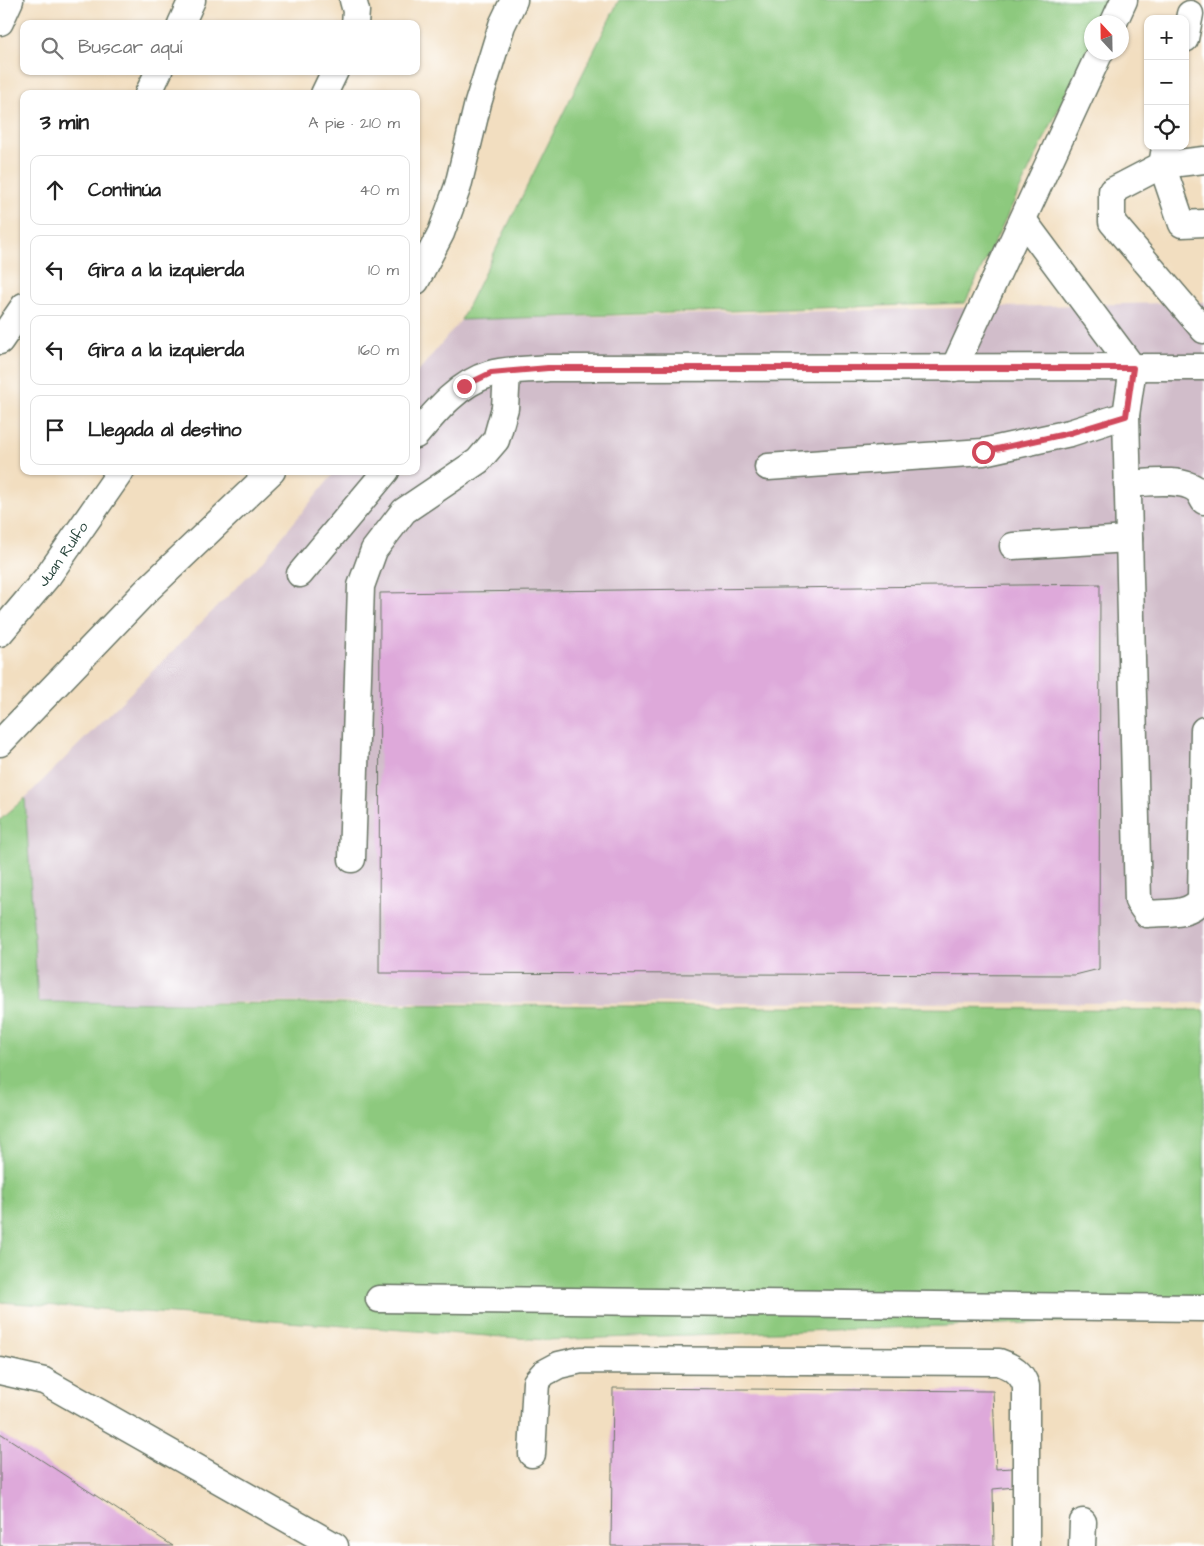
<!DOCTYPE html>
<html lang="es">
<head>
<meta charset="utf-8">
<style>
	:root { --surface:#fff; --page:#f6f6f6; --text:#222; --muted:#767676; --line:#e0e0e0 }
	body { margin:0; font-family:"Architects Daughter",sans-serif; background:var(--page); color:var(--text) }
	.controls { position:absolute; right:15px; top:15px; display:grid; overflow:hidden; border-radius:10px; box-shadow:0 1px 4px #0004 }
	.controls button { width:45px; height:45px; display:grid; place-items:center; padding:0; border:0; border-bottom:1px solid var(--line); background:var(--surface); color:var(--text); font:25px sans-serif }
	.compass { position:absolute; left:1084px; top:15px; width:45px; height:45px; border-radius:50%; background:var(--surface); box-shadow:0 1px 4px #0004; rotate:338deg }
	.stop { position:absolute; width:15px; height:15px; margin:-11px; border:4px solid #d1495b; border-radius:50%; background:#fff }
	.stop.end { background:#d1495b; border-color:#fff; box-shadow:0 1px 5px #0008 }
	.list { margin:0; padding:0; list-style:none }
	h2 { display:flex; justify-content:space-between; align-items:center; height:65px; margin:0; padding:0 20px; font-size:21px }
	h2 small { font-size:16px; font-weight:400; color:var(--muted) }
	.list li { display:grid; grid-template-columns:32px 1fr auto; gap:15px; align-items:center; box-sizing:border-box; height:70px; margin:0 10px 10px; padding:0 10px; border:1px solid var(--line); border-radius:10px }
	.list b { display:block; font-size:19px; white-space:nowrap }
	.list em { font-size:16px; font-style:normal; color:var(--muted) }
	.icon { flex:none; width:28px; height:28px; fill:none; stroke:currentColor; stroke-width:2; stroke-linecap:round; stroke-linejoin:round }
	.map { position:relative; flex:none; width:1204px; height:1546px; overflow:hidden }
	.search { position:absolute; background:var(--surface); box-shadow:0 1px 4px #0004; left:20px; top:20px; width:400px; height:55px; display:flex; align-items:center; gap:12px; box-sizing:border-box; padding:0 18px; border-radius:10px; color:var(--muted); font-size:19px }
	.panel { position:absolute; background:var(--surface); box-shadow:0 1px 4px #0004; left:20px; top:90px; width:400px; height:385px; border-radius:10px }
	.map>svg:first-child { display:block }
</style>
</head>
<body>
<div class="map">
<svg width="1204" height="1546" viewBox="0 0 1204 1546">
	<rect width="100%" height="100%" fill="#fff"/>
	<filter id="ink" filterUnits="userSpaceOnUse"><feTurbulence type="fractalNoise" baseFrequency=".02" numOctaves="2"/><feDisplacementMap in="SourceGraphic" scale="10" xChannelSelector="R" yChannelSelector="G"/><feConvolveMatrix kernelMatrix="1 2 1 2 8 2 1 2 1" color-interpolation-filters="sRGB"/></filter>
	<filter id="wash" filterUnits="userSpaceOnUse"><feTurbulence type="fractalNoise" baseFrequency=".0096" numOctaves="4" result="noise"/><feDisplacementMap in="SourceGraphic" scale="20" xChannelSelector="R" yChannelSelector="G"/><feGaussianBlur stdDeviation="1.12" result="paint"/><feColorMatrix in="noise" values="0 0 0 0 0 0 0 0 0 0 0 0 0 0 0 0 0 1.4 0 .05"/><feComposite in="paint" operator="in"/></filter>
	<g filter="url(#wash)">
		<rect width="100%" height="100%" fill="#f2dec0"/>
		<polygon fill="#d1bdca" points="1204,302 1204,1003 38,1002 25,798 258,566 336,471 416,471 416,374 461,320"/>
		<g fill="#8dc97e" stroke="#568359">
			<polygon points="619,0 1112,0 1101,22 1092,22 1091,42 965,303 461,320"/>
			<polygon points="25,798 38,1002 1204,1010 1204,1317 546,1340 0,1302 0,820"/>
		</g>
		<g id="blocks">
			<g fill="#dea9da">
				<polygon points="1100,584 1099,969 1075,975 379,973 380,593"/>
				<polygon points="613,1388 993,1391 996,1469 1013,1468 1015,1487 993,1489 994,1546 611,1546"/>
				<polygon points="0,1433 173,1546 0,1546"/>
			</g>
		</g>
	</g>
	<g filter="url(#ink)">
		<use href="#blocks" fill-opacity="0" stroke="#697565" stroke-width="1"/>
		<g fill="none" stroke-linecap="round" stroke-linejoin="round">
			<g stroke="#697565" stroke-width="29">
				<g id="minor">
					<polyline points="353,0 356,11 355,24"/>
					<polyline points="0,22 10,0"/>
					<polyline points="1114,22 1124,0"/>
					<polyline points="181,24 192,0"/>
					<polyline points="1185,39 1190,14"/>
					<polyline points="148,94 159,71"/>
					<polyline points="324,94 335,71"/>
					<polyline points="1165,148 1162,165 1182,224 1204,223"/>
					<polyline points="1204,160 1162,165 1112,191 1112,222 1204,330"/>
					<polyline points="416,281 441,233 458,186 478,103 502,25 514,0"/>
					<polyline points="0,341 24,306"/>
					<polyline points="954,368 1100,52"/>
					<path d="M 1126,415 L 1138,901 L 1147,914 C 1165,912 1190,916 1201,899 L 1204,730"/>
					<path d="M 416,435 C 436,411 459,383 490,374 C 505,369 532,370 548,368 L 1204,367"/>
					<polyline points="768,467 983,452 1070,433 1126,415 1133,368 1023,220"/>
					<path d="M 1127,484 C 1146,483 1183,477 1198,491 C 1200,493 1202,498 1204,501"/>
					<polyline points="1013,546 1129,539"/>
					<polyline points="300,574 386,471"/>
					<path id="s1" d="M 0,633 L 48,576 L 121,471"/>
					<polyline points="0,743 148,589 272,471"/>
					<polyline points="352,859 361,586 374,550 404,511 478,461 496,440 505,408 507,372"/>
					<polyline points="379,1299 1204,1308"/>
					<polyline points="0,1371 44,1381 335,1546"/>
					<path d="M 532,1454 L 536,1382 L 544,1373 L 559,1365 L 581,1360 L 999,1362 C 1013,1367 1021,1372 1026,1386 L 1026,1546"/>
					<polyline points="1082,1546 1083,1522"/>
				</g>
			</g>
			<use href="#minor" stroke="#fff" stroke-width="26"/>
		</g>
	</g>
	<g fill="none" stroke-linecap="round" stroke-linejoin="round" filter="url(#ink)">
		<polyline stroke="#d1495b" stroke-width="6" points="464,386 491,373 548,368 1133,368 1126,416 1070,433 983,452"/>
	</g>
	<g text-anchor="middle" stroke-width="4.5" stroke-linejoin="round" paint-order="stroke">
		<g font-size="15" fill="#1f3d34" stroke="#fff">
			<text dy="5" stroke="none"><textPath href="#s1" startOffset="101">Juan Rulfo</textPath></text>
		</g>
	</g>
</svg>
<div class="controls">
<button>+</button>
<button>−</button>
<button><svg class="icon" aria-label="locate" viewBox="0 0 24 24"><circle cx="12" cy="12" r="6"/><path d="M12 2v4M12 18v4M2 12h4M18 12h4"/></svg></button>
</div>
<svg class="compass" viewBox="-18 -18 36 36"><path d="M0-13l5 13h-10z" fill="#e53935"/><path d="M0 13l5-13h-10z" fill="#767676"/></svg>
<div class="stop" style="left:983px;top:452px"></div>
<div class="stop end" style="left:464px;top:386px"></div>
<div class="search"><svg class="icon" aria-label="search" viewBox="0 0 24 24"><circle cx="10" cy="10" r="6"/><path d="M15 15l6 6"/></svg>Buscar aquí</div>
<section class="panel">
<h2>3 min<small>A pie · 210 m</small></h2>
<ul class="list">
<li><svg class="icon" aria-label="ahead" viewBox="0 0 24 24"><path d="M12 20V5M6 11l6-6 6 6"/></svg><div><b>Continúa</b></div><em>40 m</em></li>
<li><svg class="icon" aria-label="left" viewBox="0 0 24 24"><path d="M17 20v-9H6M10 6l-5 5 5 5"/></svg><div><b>Gira a la izquierda</b></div><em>10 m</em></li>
<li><svg class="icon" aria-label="left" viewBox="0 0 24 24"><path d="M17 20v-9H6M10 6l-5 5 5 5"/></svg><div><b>Gira a la izquierda</b></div><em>160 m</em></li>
<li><svg class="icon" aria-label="arrive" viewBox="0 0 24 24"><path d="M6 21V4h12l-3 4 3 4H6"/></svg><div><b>Llegada al destino</b></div></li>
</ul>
</section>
</div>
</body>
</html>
